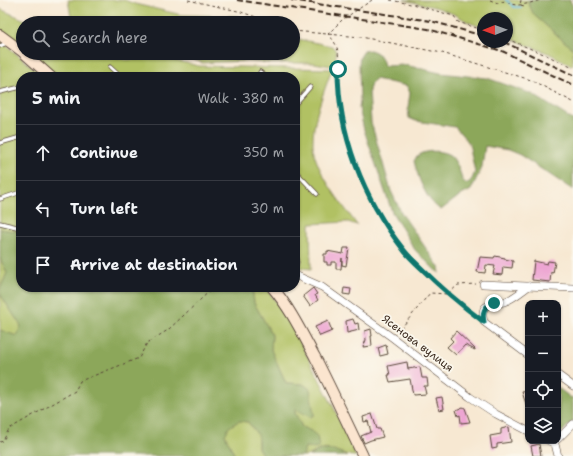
<!DOCTYPE html>
<html lang="en">
<head>
<meta charset="utf-8">
<style>
	:root { --surface:#171b24; --page:#20242c; --text:#f1f3f6; --muted:#9ea1a6; --line:#363941 }
	body { margin:0; font-family:"Shantell Sans",sans-serif; background:var(--page); color:var(--text) }
	.controls { position:absolute; right:12px; bottom:12px; display:grid; overflow:hidden; border-radius:8px; box-shadow:0 1px 3px #0004 }
	.controls button { width:36px; height:36px; display:grid; place-items:center; padding:0; border:0; border-bottom:1px solid var(--line); background:var(--surface); color:var(--text); font:20px sans-serif }
	.compass { position:absolute; left:477px; top:12px; width:36px; height:36px; border-radius:50%; background:var(--surface); box-shadow:0 1px 3px #0004; rotate:269deg }
	.stop { position:absolute; width:12px; height:12px; margin:-9px; border:3px solid #0f766e; border-radius:50%; background:#fff }
	.stop.end { background:#0f766e; border-color:#fff; box-shadow:0 1px 4px #0008 }
	.list { margin:0; padding:0; list-style:none }
	h2 { display:flex; justify-content:space-between; align-items:center; height:52px; margin:0; padding:0 16px; font-size:17px }
	h2 small { font-size:13px; font-weight:400; color:var(--muted) }
	.list li { display:grid; grid-template-columns:26px 1fr auto; gap:12px; align-items:center; box-sizing:border-box; height:56px; padding:0 16px; border-top:1px solid var(--line) }
	.list b { display:block; font-size:15px; white-space:nowrap }
	.list em { font-size:13px; font-style:normal; color:var(--muted) }
	.icon { flex:none; width:22px; height:22px; fill:none; stroke:currentColor; stroke-width:2; stroke-linecap:round; stroke-linejoin:round }
	.map { position:relative; flex:none; width:573px; height:456px; overflow:hidden }
	.search { position:absolute; background:var(--surface); box-shadow:0 1px 3px #0004; left:16px; top:16px; width:284px; height:44px; display:flex; align-items:center; gap:10px; box-sizing:border-box; padding:0 14px; border-radius:22px; color:var(--muted); font-size:15px }
	.panel { position:absolute; background:var(--surface); box-shadow:0 1px 3px #0004; left:16px; top:72px; width:284px; height:220px; border-radius:16px }
	.map>svg:first-child { display:block }
</style>
</head>
<body>
<div class="map">
<svg width="573" height="456" viewBox="0 0 573 456">
	<rect width="100%" height="100%" fill="#fbf7ec"/>
	<filter id="ink" filterUnits="userSpaceOnUse"><feTurbulence type="fractalNoise" baseFrequency=".025" numOctaves="2"/><feDisplacementMap in="SourceGraphic" scale="8" xChannelSelector="R" yChannelSelector="G"/><feConvolveMatrix kernelMatrix="1 2 1 2 8 2 1 2 1" color-interpolation-filters="sRGB"/></filter>
	<filter id="wash" filterUnits="userSpaceOnUse"><feTurbulence type="fractalNoise" baseFrequency=".012" numOctaves="4" result="noise"/><feDisplacementMap in="SourceGraphic" scale="16" xChannelSelector="R" yChannelSelector="G"/><feGaussianBlur stdDeviation="0.9" result="paint"/><feColorMatrix in="noise" values="0 0 0 0 0 0 0 0 0 0 0 0 0 0 0 0 0 1.4 0 .05"/><feComposite in="paint" operator="in"/></filter>
	<g filter="url(#wash)">
		<rect width="100%" height="100%" fill="#f7e8d2"/>
		<g fill="#b1c164" stroke="#767641">
			<polygon points="68,0 124,0 135,4 182,15 237,16 255,23 72,23"/>
			<polygon points="404,0 527,0 534,15 573,49 573,66 550,54 507,37 507,18 483,18 483,28 468,22 456,15 438,8"/>
			<polygon points="0,9 32,23 23,23 23,48 0,32"/>
			<path d="M 293,38 L 332,46 C 339,51 336,61 331,66 L 314,63 L 269,63 L 245,61 L 202,63 L 186,56 L 173,53 L 293,53 Z"/>
			<polygon points="0,40 44,77 21,77 21,232 0,229"/>
			<path d="M 30,53 L 104,53 L 126,60 L 160,57 L 199,66 L 332,69 C 324,92 312,120 313,144 C 313,169 343,205 357,225 L 348,222 L 310,224 L 311,269 L 295,267 L 295,77 L 56,77 Z"/>
			<path d="M 121,53 L 169,53 C 150,54 140,59 121,53 Z"/>
			<polygon points="0,258 7,273 0,289"/>
			<path d="M 252,287 L 265,287 L 287,316 L 333,406 L 356,456 C 344,456 333,447 321,450 C 314,451 311,456 303,456 L 305,446 L 311,431 L 302,428 L 295,413 L 295,409 L 304,414 L 303,384 L 286,383 L 271,350 L 272,335 L 254,303 Z"/>
			<polygon points="0,294 21,326 17,337 0,330"/>
			<polygon points="239,421 248,422 258,435 258,447 263,456 235,456 225,435 228,427"/>
		</g>
		<g fill="#8ca75a" stroke="#64683c">
			<polygon points="527,0 570,0 573,6 573,49 534,15"/>
			<path d="M 370,50 C 380,53 382,57 384,66 L 405,65 L 440,73 L 487,78 L 532,94 L 573,120 L 573,190 L 520,155 L 508,150 L 485,146 L 482,167 L 471,190 L 458,197 L 441,210 C 426,201 418,178 414,161 C 415,160 416,157 417,156 C 424,149 446,150 452,157 C 457,163 461,173 462,180 L 467,184 L 472,179 L 475,172 L 469,143 L 455,127 L 416,121 L 409,118 L 408,107 L 410,93 L 407,86 L 375,79 L 371,84 L 369,90 L 371,122 L 391,191 L 402,214 L 439,267 L 440,273 L 435,270 L 415,250 L 392,212 L 364,130 L 359,108 L 360,101 L 359,64 L 360,57 L 364,51 Z"/>
			<polygon points="0,229 21,232 21,287 252,287 254,303 272,335 271,350 286,383 303,384 310,389 314,415 310,417 295,409 295,413 302,427 311,431 317,436 319,447 313,448 305,447 303,456 263,456 258,448 258,435 248,422 239,421 229,427 225,435 235,456 0,456 0,330 17,336 21,326 0,294 0,289 7,273 0,258"/>
			<polygon points="558,388 573,399 573,421 558,436"/>
			<polygon points="320,450 334,450 347,456 309,456"/>
		</g>
		<g fill="none" stroke-linecap="round" stroke-linejoin="round">
			<polyline stroke="#58b5d6" stroke-width="2" points="506,0 514,7 521,7"/>
		</g>
		<g id="blocks">
			<g fill="#eda5d2">
				<polygon points="344,248 349,248 346,266 342,265 342,258 341,269 336,269 336,262 331,262 331,265 327,265 327,262 324,262 324,254 327,254 327,251 343,254"/>
				<polygon points="495,256 505,258 505,259 513,261 512,268 503,267 502,275 493,274 495,266 486,265 485,273 477,272 480,257 494,258"/>
				<polygon points="534,261 547,264 548,261 555,262 553,273 551,272 550,282 532,280"/>
				<polygon points="313,288 317,294 315,295 318,300 310,306 303,296"/>
				<polygon points="344,288 351,289 350,295 343,294"/>
				<polygon points="353,319 355,324 358,323 359,330 347,333 346,321"/>
				<polygon points="328,321 332,331 320,336 315,327"/>
				<polygon points="371,329 372,336 371,336 372,346 363,347 366,340 365,331"/>
				<polygon points="456,331 475,349 475,350 465,345 456,355 447,347 453,341 450,338"/>
				<polygon points="386,345 388,354 380,356 378,348"/>
				<polygon points="407,362 408,369 420,367 422,378 427,378 428,386 424,386 426,394 413,395 410,379 390,382 388,375 390,375 388,366"/>
				<polygon points="528,391 528,407 527,407 522,392"/>
				<polygon points="442,397 444,409 439,410 436,398"/>
				<polygon points="463,407 465,408 470,422 461,423 460,415 458,416 456,410"/>
				<polygon points="372,414 377,429 380,429 383,437 371,440 364,443 361,436 371,432 368,421 364,422 363,417"/>
				<polygon points="509,427 511,442 497,444 497,448 492,449 490,436 501,434 501,429"/>
				<polygon points="539,444 541,456 533,456 531,446"/>
			</g>
		</g>
	</g>
	<g filter="url(#ink)">
		<use href="#blocks" fill-opacity="0" stroke="#574639" stroke-width="1"/>
		<g fill="none" stroke-linecap="round" stroke-linejoin="round">
			<g stroke="#574639" stroke-width="5">
				<g id="lane">
					<polyline points="0,46 9,42"/>
					<polyline points="110,67 121,77"/>
					<polyline points="260,72 266,77"/>
					<polyline points="193,75 195,77"/>
					<polyline points="0,92 21,87"/>
					<polyline points="295,104 310,87"/>
					<polyline points="0,143 21,137"/>
					<polyline points="295,171 317,194"/>
					<polyline points="0,199 21,192"/>
					<polyline points="0,223 21,228"/>
					<polyline points="295,256 297,262 295,271"/>
				</g>
			</g>
			<g stroke="#574639" stroke-width="8">
				<g id="street">
					<polyline points="295,275 322,287 393,338 470,397 496,414 528,431"/>
					<polyline points="483,284 573,288"/>
					<path d="M 528,355 L 484,322 C 479,301 492,306 504,302 C 513,299 522,291 529,286"/>
					<polyline points="558,375 573,386"/>
					<polyline points="558,439 573,424"/>
					<polyline points="549,441 555,444 558,456"/>
				</g>
			</g>
			<g stroke="#574639" stroke-width="12">
				<g id="secondary">
					<polyline points="0,35 23,52"/>
					<polyline points="24,53 51,77"/>
					<path d="M 272,287 C 290,308 302,333 315,357 C 332,390 347,423 363,456"/>
				</g>
			</g>
			<g stroke="#574639" stroke-width="1" stroke-dasharray="3 3" stroke-linecap="butt">
				<polyline points="188,0 238,11 274,23"/>
				<path d="M 372,0 L 342,20 L 328,34 C 343,50 337,57 338,76 C 338,89 340,103 342,115 C 351,164 372,210 403,249 C 415,265 433,281 448,294 L 430,293 L 398,332"/>
				<polyline points="390,0 416,5 440,12 454,16 458,22 483,30"/>
				<path d="M 490,0 L 498,3 L 505,1 C 517,9 528,3 541,0"/>
				<polyline points="521,0 520,5 525,6"/>
				<polyline points="293,31 361,37 442,53 531,80 573,102"/>
				<polyline points="507,39 546,55 573,68"/>
				<polyline points="476,316 448,294 458,285 476,284"/>
				<polyline points="558,419 558,428"/>
				<polyline points="0,442 3,441 9,429 75,391 80,381 139,358 147,343 168,330 214,287"/>
			</g>
			<use href="#lane" stroke="#fff" stroke-width="3.5"/>
			<use href="#street" stroke="#fff" stroke-width="7"/>
			<use href="#secondary" stroke="#fbe5cf" stroke-width="10"/>
			<g stroke="#3b2a1e" stroke-width="2" stroke-dasharray="6 3" stroke-linecap="butt">
				<polyline points="237,0 428,29 502,51 573,85"/>
				<polyline points="291,0 431,21 483,36"/>
				<polyline points="573,0 573,1"/>
				<polyline points="504,42 573,75"/>
			</g>
		</g>
	</g>
	<g fill="none" stroke-linecap="round" stroke-linejoin="round" filter="url(#ink)">
		<path stroke="#0f766e" stroke-width="5" d="M 338,69 C 338,134 363,198 403,249 C 408,256 414,261 420,267 C 440,287 461,305 484,322 C 482,312 484,306 494,303"/>
	</g>
	<g text-anchor="middle" stroke-width="3.5" stroke-linejoin="round" paint-order="stroke">
		<g font-size="11" fill="#3b2a1e" stroke="#fbf7ec">
			<text transform="translate(418 343) rotate(37)" y="4">Ясенова вулиця</text>
		</g>
	</g>
</svg>
<div class="controls">
<button>+</button>
<button>−</button>
<button><svg class="icon" aria-label="locate" viewBox="0 0 24 24"><circle cx="12" cy="12" r="6"/><path d="M12 2v4M12 18v4M2 12h4M18 12h4"/></svg></button>
<button><svg class="icon" aria-label="layers" viewBox="0 0 24 24"><path d="M12 4l9 5-9 5-9-5zM3 14l9 5 9-5"/></svg></button>
</div>
<svg class="compass" viewBox="-18 -18 36 36"><path d="M0-13l5 13h-10z" fill="#e53935"/><path d="M0 13l5-13h-10z" fill="#9ea1a6"/></svg>
<div class="stop" style="left:338px;top:69px"></div>
<div class="stop end" style="left:494px;top:303px"></div>
<div class="search"><svg class="icon" aria-label="search" viewBox="0 0 24 24"><circle cx="10" cy="10" r="6"/><path d="M15 15l6 6"/></svg>Search here</div>
<section class="panel">
<h2>5 min<small>Walk · 380 m</small></h2>
<ul class="list">
<li><svg class="icon" aria-label="ahead" viewBox="0 0 24 24"><path d="M12 20V5M6 11l6-6 6 6"/></svg><div><b>Continue</b></div><em>350 m</em></li>
<li><svg class="icon" aria-label="left" viewBox="0 0 24 24"><path d="M17 20v-9H6M10 6l-5 5 5 5"/></svg><div><b>Turn left</b></div><em>30 m</em></li>
<li><svg class="icon" aria-label="arrive" viewBox="0 0 24 24"><path d="M6 21V4h12l-3 4 3 4H6"/></svg><div><b>Arrive at destination</b></div></li>
</ul>
</section>
</div>
</body>
</html>
